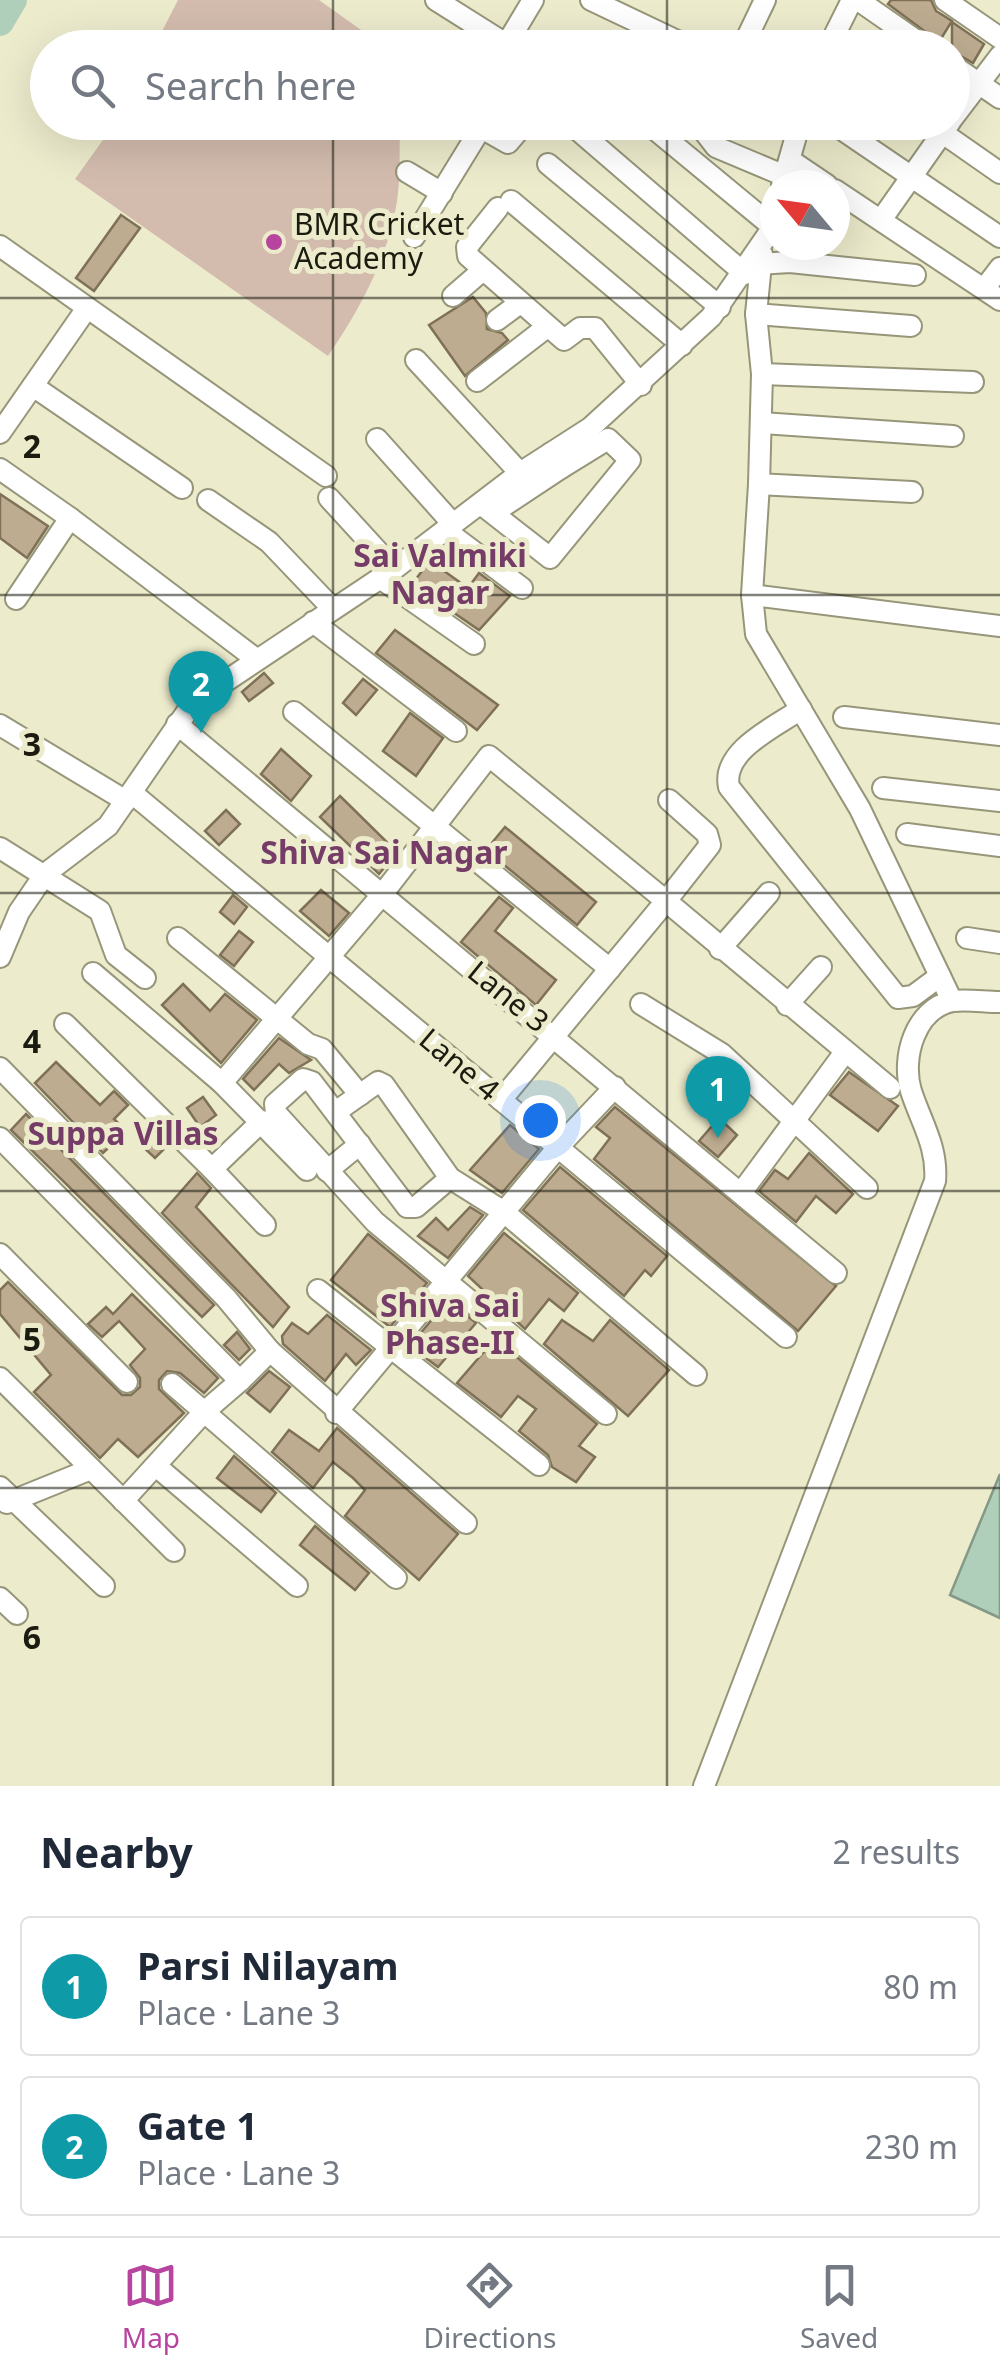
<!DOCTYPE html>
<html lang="en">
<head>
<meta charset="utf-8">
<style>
	:root { --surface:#fff; --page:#f2f2f3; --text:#1f2937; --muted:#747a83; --line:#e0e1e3; --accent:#b745a0 }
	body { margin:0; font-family:"Noto Sans",sans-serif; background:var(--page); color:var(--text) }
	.compass { position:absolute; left:760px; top:170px; width:90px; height:90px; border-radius:50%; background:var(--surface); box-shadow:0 10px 40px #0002; rotate:299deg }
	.you { position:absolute; left:540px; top:1120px; width:35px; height:35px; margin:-25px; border:8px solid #fff; border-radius:50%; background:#1a73e8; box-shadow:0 0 0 15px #1a73e833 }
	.badge { display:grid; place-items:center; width:65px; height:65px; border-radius:50%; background:var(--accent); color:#fff; font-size:32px; font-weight:700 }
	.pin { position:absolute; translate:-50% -82px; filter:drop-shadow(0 2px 5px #0008) }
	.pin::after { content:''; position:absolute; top:52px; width:35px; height:30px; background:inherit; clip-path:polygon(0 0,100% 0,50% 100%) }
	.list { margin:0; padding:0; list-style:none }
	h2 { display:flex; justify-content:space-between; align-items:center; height:130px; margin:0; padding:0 40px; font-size:42px }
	h2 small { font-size:32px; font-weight:400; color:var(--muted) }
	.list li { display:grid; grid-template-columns:65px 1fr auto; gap:30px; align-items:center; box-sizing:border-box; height:140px; margin:0 20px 20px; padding:0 20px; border:2px solid var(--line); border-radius:10px }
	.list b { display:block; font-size:38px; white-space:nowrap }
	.list p { margin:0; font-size:32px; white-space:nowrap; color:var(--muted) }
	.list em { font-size:32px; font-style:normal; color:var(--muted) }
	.icon { flex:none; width:55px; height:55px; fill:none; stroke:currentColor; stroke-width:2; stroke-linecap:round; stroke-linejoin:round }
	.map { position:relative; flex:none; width:1000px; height:1786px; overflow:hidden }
	.search { position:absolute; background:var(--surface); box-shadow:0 10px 40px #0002; left:30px; right:30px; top:30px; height:110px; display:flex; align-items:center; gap:25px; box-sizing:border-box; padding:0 35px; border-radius:55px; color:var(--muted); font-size:38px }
	.sheet { height:450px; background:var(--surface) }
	nav { display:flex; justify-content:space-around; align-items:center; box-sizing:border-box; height:140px; border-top:2px solid var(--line); background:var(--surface); font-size:28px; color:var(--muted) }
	nav a { display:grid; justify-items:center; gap:5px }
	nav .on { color:var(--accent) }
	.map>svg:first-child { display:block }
</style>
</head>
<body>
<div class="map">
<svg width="1000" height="1786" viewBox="0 0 1000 1786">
	<rect width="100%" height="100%" fill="#ecebcc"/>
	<g fill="#d3bcae">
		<polygon points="178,0 319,0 385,47 154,47"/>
		<path d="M 115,123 L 400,123 C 399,148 401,175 397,201 C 389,256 359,311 328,356 L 75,179 Z"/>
	</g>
	<polygon fill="#b0cfba" stroke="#849987" stroke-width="2.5" points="1000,1474 1000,1618 950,1595"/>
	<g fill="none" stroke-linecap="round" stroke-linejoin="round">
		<polyline stroke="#b0cfba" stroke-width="28" points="0,22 13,0"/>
	</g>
	<g fill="#bdac90" stroke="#7f7058" stroke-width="2.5">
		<polygon points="891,0 931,0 936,11 952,21 939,42 888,4"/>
		<polygon points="952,22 984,44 973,63 952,51"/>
		<polygon points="121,215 140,228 94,291 76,278"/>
		<polygon points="473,297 486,313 487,329 502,333 508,340 465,376 429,325"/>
		<polygon points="0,494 48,526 27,558 0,538"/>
		<polygon points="430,561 468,588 479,573 510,596 479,630 412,584"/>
		<polygon points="395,630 498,705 477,730 376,653"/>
		<polygon points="264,673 273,683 249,701 242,692"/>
		<polygon points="363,679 377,690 356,715 343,703"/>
		<polygon points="410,713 443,738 416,776 383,751"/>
		<polygon points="281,749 311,776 291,801 261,774"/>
		<polygon points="340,796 397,852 379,874 320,817"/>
		<polygon points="226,810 240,824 219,845 205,831"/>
		<polygon points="505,827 596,902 577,925 486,850"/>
		<polygon points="321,890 349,913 329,936 300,911"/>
		<polygon points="233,895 247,907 234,924 220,912"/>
		<polygon points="499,897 513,908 495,931 556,980 536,1005 461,942"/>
		<polygon points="239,931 253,942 234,966 220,955"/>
		<polygon points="183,984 210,1011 225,994 257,1020 221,1063 162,1005"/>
		<polygon points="279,1038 311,1060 289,1073 279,1064 254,1090 243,1079"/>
		<polygon points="56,1062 100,1105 114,1091 128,1105 114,1119 126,1131 103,1153 35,1083"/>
		<polygon points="849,1072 898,1106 878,1131 830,1095"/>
		<polygon points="203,1097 216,1115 200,1127 187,1108"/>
		<polygon points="615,1107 836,1286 798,1331 594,1159 610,1138 596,1127"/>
		<polygon points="26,1114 214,1305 202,1317 11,1130"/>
		<polygon points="719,1118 737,1135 718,1157 699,1141"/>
		<polygon points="510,1125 539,1149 502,1193 470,1170"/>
		<polygon points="154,1131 168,1145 155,1158 140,1144"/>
		<polygon points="809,1153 853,1194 836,1213 816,1196 796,1222 759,1191 775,1170 788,1179"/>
		<polygon points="560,1167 667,1256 651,1276 645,1270 624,1296 523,1210"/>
		<polygon points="197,1173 211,1188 196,1207 289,1307 273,1327 162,1213"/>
		<polygon points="470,1207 483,1215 448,1258 418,1236 436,1218 448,1230"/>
		<polygon points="504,1233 578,1293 564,1311 549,1299 525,1329 468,1276"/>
		<polygon points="368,1234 427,1283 390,1327 331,1280"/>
		<polygon points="8,1282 122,1395 131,1395 140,1387 140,1378 130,1365 145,1349 119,1321 102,1337 88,1324 106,1307 113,1314 132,1294 218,1378 204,1393 180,1373 167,1371 159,1380 159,1389 184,1413 138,1457 118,1439 100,1458 34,1392 51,1375 0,1314 0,1290"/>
		<polygon points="448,1300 476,1323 438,1367 410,1346"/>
		<polygon points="327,1315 371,1350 356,1365 346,1354 325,1381 283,1344 282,1336 292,1323 308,1334"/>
		<polygon points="562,1320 593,1341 610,1320 669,1370 628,1416 544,1344"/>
		<polygon points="237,1332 250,1349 239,1360 224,1345"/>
		<polygon points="495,1339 597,1424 579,1446 595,1457 576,1482 552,1467 548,1455 519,1431 536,1409 518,1396 501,1417 457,1383"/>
		<polygon points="269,1371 290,1387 270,1412 247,1393"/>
		<polygon points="337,1428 458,1534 419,1580 345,1516 365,1490 353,1478 333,1462 313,1488 272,1452 289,1430 319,1451"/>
		<polygon points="234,1456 276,1493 261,1512 217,1478"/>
		<polygon points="315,1526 369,1573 355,1590 300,1545"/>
	</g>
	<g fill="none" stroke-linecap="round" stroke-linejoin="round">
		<g stroke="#97967a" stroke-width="24">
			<g id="minor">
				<polyline points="436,0 509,46"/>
				<polyline points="591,0 692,48"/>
				<polyline points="858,0 927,48"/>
				<polyline points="945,0 1000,38"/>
				<polyline points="509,48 509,40 533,0"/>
				<polyline points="742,48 765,0"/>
				<polyline points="828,48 852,0"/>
				<polyline points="952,65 1000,98"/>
				<polyline points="952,119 1000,56"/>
				<polyline points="646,122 773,227"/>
				<polyline points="710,122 706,134 716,147 785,176"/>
				<polyline points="831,122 1000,237"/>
				<polyline points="927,122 1000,173"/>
				<polyline points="473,123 508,143 526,122"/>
				<polyline points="573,126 745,274"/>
				<polyline points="790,160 827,185"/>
				<polyline points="548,164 720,307"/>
				<polyline points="407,172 442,193"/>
				<polyline points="782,185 800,122"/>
				<polyline points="835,190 1000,300"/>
				<polyline points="511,201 682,345"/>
				<polyline points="498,208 467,247 468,256 564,340 580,328 595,328 641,385"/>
				<polyline points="881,220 950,122"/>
				<polyline points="414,237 481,128"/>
				<polyline points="0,246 326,476"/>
				<polyline points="762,254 756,314 762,374 759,484 752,595 756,634 860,809 952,1001"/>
				<polyline points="758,264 790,262 915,275"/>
				<polyline points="984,289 1000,268"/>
				<polyline points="453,296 483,270"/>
				<polyline points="756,314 911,326"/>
				<polyline points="497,320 520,303"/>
				<polyline points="416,360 520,473"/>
				<polyline points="762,374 973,382"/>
				<polyline points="477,381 547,327"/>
				<polyline points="33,386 182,488"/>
				<polyline points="761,423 953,436"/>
				<polyline points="0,433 87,308"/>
				<polyline points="377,439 453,524"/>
				<polyline points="0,469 70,518 16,599"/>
				<polyline points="759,484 912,492"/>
				<polyline points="329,498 394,569"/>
				<polyline points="208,500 269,542 333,609"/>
				<polyline points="481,504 550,558 630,460 608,439 561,468 551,453"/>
				<polyline points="493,513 561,468"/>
				<polyline points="70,518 256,659"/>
				<polyline points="445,530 522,588"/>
				<polyline points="380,578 474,644"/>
				<polyline points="752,595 1000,626"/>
				<polyline points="313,622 456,731"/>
				<path d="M 801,709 C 775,727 721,751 729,787 L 898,998 L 913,996 L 940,976"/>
				<polyline points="294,712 610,969"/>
				<polyline points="844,717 1000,735"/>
				<polyline points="177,724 836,1273"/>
				<polyline points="0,725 126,801"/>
				<polyline points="883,788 1000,801"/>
				<polyline points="132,793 786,1337"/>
				<polyline points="669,800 707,834 710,845 666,901 890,1088"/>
				<polyline points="907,834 1000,846"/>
				<polyline points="0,848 100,911 116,955 145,978"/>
				<polyline points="178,938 308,1044 322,1049 360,1095"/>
				<polyline points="967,938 1000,943"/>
				<polyline points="720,949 769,893"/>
				<polyline points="0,957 19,912 45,874 108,826 193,703 394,569 520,473 590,428 711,317 773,227"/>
				<polyline points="93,973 222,1083 307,1170"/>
				<polyline points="641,1004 722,1054 867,1188"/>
				<polyline points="787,1005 821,967"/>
				<polyline points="65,1024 212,1169 262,1121"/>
				<polyline points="0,1068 226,1298 270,1351 240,1381 0,1138"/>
				<polyline points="222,1083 381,896 489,756 666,901 501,1100"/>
				<polyline points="337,1111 378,1082 384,1085 450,1178 504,1212 696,1375"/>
				<polyline points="212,1169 265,1225"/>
				<polyline points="327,1171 360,1144"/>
				<polyline points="450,1178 416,1207 407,1207 312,1082 303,1079 275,1104 276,1113 375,1222 606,1414"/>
				<polyline points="741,1193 845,1052"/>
				<polyline points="0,1254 127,1382"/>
				<polyline points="318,1290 539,1465"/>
				<polyline points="270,1351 466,1523"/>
				<polyline points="0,1378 174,1551"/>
				<polyline points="172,1384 396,1578"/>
				<polyline points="336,1413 559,1146 615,1087"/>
				<polyline points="156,1466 297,1586"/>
				<polyline points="0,1487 104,1586"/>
				<polyline points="123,1501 204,1412 240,1381"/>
				<polyline points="7,1503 91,1469"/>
				<polyline points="0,1598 17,1614"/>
				<path d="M 704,1786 L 935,1181 C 938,1147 921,1122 911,1091 C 901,1058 915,1008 953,1001 C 967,999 985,1002 1000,1002"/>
			</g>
		</g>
		<use href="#minor" stroke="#fff" stroke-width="20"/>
	</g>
	<path fill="none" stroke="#1c1b10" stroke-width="2.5" stroke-opacity="0.55" d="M 333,0 L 333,48M 667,0 L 667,48M 333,122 L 333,1786M 667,122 L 667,1786M 0,298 L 1000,298M 0,595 L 1000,595M 0,893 L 1000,893M 0,1191 L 1000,1191M 0,1488 L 1000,1488"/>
	<circle fill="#b745a0" stroke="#ecebcc" stroke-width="4" cx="274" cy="242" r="10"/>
	<g text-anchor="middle" stroke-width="10" stroke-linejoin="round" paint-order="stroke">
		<g font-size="30" fill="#1c1b10" stroke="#ecebcc" text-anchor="start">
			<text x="294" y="235">BMR Cricket<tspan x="294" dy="34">Academy</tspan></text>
		</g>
		<g font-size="30" fill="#1c1b10" stroke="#ecebcc">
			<text transform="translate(508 997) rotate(39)" y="10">Lane 3</text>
			<text transform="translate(459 1065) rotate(40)" y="10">Lane 4</text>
		</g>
		<g font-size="32" font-weight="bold" fill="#763c68" stroke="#ecebcc">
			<text x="440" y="567">Sai Valmiki<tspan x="440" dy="37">Nagar</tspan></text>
			<text x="384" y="864">Shiva Sai Nagar</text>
			<text x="123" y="1145">Suppa Villas</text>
			<text x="450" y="1317">Shiva Sai<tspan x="450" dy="37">Phase-II</tspan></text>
		</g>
	</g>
	<g font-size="32" text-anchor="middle" font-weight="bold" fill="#1c1b10" stroke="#ecebcc" stroke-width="10" stroke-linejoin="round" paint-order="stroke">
		<text x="32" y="458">2</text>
		<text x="32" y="756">3</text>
		<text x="32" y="1053">4</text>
		<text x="32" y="1351">5</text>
		<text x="32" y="1649">6</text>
	</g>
</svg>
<svg class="compass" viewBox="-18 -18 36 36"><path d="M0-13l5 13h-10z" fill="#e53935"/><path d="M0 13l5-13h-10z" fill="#747a83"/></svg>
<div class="you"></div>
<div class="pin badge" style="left:718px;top:1138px;background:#0f9aa8">1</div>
<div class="pin badge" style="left:201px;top:733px;background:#0f9aa8">2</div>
<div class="search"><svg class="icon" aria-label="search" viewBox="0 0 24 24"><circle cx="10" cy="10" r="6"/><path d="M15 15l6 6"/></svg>Search here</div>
</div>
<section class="sheet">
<h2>Nearby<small>2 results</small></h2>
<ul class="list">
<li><span class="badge" style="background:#0f9aa8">1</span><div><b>Parsi Nilayam</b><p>Place · Lane 3</p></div><em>80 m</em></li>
<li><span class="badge" style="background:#0f9aa8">2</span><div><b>Gate 1</b><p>Place · Lane 3</p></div><em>230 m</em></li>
</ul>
</section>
<nav>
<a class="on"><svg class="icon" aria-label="map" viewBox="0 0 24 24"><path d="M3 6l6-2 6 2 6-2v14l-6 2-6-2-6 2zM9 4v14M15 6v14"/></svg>Map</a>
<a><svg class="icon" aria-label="directions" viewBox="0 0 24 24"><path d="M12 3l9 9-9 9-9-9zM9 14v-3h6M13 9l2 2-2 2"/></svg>Directions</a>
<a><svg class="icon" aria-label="saved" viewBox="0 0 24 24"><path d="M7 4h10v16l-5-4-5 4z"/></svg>Saved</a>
</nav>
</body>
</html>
